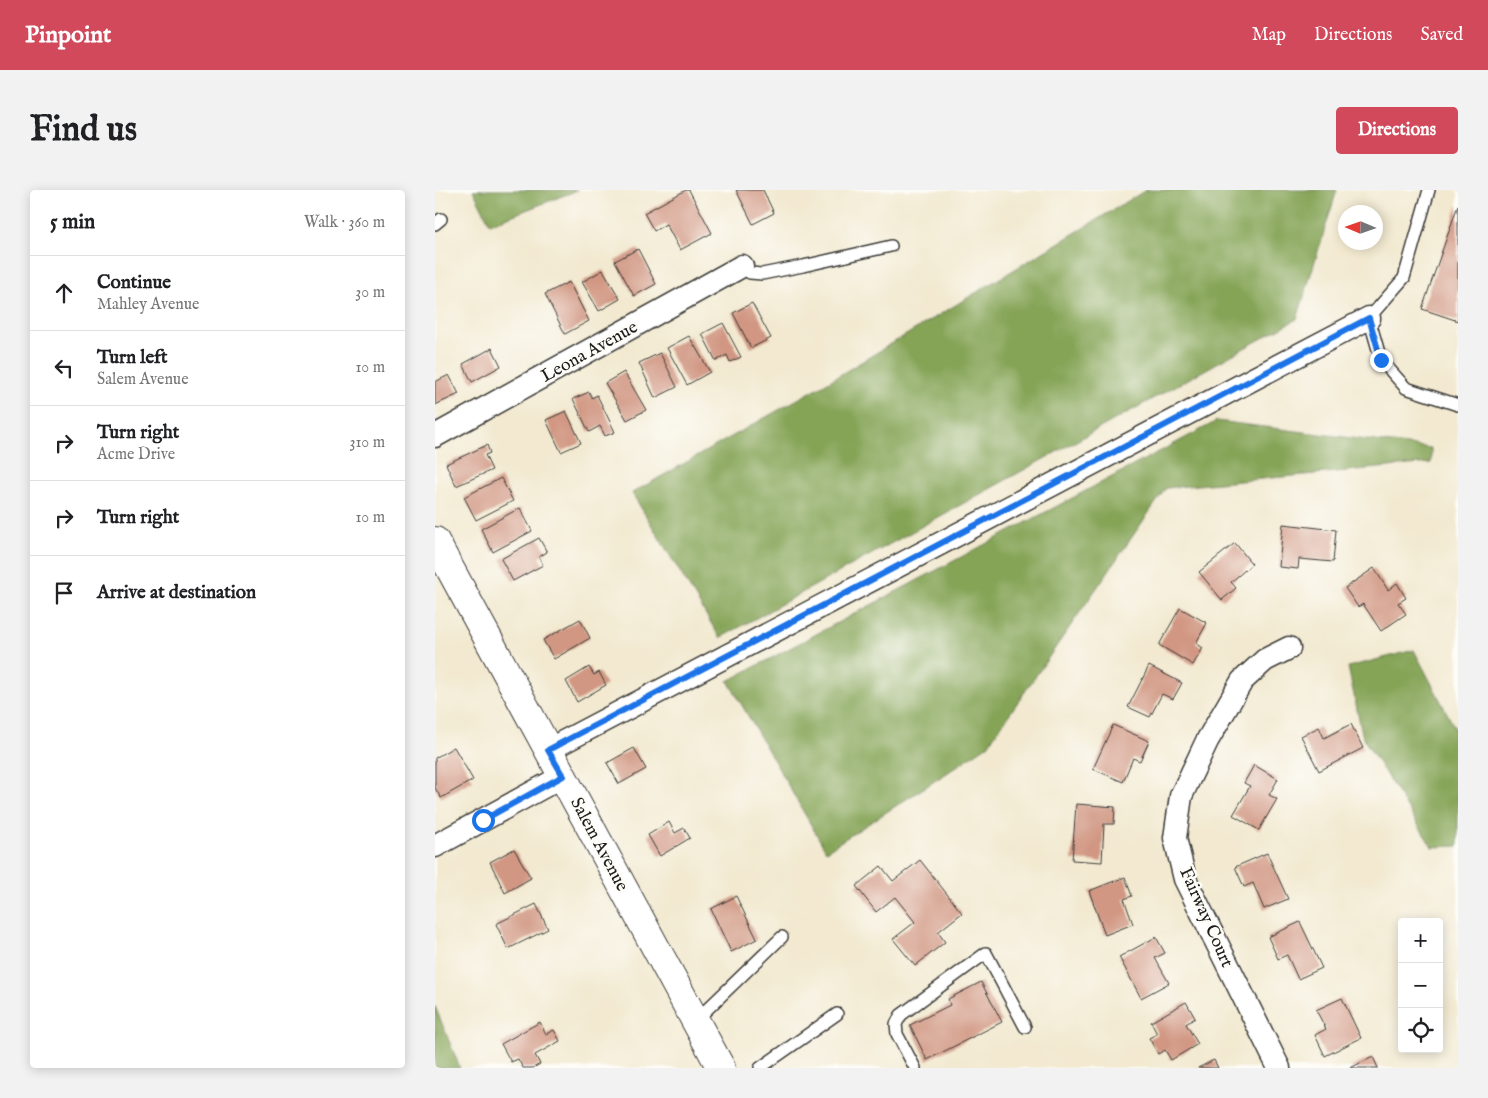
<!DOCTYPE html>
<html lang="en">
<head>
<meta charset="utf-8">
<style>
	:root { --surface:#fff; --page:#f2f2f2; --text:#202124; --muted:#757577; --line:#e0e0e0; --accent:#d1495b }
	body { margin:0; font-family:"IM FELL English",serif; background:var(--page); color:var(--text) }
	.controls { position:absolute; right:15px; bottom:15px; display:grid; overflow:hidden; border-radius:5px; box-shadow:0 2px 12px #0003 }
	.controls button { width:45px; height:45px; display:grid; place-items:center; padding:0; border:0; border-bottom:1px solid var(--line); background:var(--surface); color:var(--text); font:25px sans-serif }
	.compass { position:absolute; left:903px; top:15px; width:45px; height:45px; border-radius:50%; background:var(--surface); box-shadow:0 2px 12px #0003; rotate:272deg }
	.stop { position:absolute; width:15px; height:15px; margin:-11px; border:4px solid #1a73e8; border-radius:50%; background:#fff }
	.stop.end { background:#1a73e8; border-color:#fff; box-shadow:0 1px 5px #0008 }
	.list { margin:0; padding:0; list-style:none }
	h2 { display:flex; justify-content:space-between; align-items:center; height:65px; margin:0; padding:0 20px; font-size:21px }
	h2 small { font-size:16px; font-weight:400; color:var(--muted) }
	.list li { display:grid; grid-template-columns:32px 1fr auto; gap:15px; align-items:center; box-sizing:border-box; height:75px; padding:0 20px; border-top:1px solid var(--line) }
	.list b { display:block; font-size:19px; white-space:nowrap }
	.list p { margin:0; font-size:16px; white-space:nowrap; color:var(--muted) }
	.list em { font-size:16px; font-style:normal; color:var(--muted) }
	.icon { flex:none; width:28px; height:28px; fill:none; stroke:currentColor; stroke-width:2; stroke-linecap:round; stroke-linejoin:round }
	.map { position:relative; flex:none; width:1023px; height:878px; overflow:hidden; border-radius:5px }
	header { display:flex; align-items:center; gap:30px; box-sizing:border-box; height:70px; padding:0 25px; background:var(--accent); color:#fff }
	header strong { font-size:24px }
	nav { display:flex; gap:28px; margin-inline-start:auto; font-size:18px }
	.intro { display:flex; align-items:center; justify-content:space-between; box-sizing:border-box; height:120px; padding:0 30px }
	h1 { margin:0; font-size:35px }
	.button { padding:12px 22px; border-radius:5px; background:var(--accent); color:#fff; font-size:18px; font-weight:700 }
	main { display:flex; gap:30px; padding:0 30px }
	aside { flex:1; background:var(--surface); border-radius:5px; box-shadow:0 2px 12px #0003 }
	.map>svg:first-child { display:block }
</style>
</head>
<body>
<header>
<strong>Pinpoint</strong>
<nav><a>Map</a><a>Directions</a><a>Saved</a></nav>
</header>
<div class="intro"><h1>Find us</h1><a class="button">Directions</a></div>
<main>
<aside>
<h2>5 min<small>Walk · 360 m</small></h2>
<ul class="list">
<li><svg class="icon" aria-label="ahead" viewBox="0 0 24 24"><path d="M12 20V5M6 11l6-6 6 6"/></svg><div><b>Continue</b><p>Mahley Avenue</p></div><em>30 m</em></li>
<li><svg class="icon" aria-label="left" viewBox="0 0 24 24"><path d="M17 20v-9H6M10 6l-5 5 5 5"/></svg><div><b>Turn left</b><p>Salem Avenue</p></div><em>10 m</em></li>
<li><svg class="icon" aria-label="right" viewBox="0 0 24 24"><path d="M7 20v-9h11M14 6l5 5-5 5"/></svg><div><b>Turn right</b><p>Acme Drive</p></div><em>310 m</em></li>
<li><svg class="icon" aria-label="right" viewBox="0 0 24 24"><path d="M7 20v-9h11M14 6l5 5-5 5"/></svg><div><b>Turn right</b></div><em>10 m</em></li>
<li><svg class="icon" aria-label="arrive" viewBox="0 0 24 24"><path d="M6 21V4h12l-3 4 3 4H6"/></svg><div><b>Arrive at destination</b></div></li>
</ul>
</aside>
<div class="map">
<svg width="1023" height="878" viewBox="0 0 1023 878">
	<rect width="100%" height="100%" fill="#fdfcf7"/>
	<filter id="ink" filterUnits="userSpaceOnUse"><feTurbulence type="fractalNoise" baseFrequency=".02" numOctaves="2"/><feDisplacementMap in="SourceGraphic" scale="10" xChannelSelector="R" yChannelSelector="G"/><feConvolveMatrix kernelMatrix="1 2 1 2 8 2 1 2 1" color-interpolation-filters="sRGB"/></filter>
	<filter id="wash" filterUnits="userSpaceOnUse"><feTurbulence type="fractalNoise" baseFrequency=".0096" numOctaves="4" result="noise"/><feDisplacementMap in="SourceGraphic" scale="20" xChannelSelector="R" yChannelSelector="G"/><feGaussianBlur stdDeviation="1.12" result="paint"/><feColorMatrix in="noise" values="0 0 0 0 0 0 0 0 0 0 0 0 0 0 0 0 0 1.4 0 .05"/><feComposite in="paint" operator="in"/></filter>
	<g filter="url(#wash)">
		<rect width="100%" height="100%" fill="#f2e9d0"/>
		<g fill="#85a457" stroke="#50603a">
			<polygon points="38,0 143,0 55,34"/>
			<polygon points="711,0 902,0 862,129 285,448 197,303 393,192"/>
			<polygon points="782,231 996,258 996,273 731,298 553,555 512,583 391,661 293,491"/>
			<polygon points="979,460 1023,544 1023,656 997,657 928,548 913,477"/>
			<polygon points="0,816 25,878 0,878"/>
		</g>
		<g id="blocks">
			<g fill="#d19783">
				<polygon points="251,0 254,0 277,43 245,60 231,34 219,41 209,23"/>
				<polygon points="301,0 328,0 339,23 318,34"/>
				<polygon points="1023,15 1023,131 987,119"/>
				<polygon points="203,59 221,94 199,106 180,71"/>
				<polygon points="168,80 185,109 164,121 147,92"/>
				<polygon points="134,92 154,131 130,144 110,104"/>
				<polygon points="317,113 336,148 316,158 298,123"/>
				<polygon points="288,133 306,167 295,172 292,165 281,171 267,144"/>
				<polygon points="254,146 275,182 252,195 232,158"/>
				<polygon points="57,158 66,176 37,192 28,174"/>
				<polygon points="225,163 242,197 220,208 204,173"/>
				<polygon points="189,182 211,220 192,230 170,193"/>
				<polygon points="14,185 24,204 0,215 0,192"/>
				<polygon points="154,202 157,208 162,205 180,242 170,246 165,236 154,242 138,209"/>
				<polygon points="131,221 146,253 126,262 111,230"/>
				<polygon points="52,255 55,263 50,265 57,280 21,296 11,274"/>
				<polygon points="66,288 78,311 41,330 29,307"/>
				<polygon points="85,318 97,341 58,362 46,339"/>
				<polygon points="848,334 901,340 898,372 864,369 863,379 844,377"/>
				<polygon points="104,348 112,362 104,367 108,375 78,391 66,369"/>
				<polygon points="800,353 817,374 796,392 801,398 787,410 764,382"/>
				<polygon points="939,378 953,400 962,393 971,408 963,413 971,424 946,441 928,414 923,417 910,398"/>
				<polygon points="745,418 772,433 761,453 768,458 758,475 724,455"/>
				<polygon points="145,429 155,448 119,469 108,450"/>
				<polygon points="714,476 747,493 738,509 727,504 715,527 693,517"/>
				<polygon points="154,477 159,485 164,482 171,495 142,512 131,491"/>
				<polygon points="916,534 928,558 884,581 866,546 884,537 889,548"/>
				<polygon points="678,535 714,551 705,571 698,568 688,592 658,579"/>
				<polygon points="19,557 38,590 6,608 0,598 0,568"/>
				<polygon points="199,558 211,579 184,594 172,573"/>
				<polygon points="819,575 843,589 834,605 842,609 824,640 798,625 815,596 809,593"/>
				<polygon points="641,614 680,617 679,634 669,634 667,672 637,670"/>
				<polygon points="234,632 240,643 249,638 255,648 225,666 213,645"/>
				<polygon points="79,659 96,688 70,703 55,672"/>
				<polygon points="832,663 853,709 829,719 818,693 809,697 800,677"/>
				<polygon points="485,670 527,723 503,742 510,752 480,776 458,749 480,732 460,707 441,722 421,696 446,676 458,691"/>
				<polygon points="690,687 697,706 689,709 698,734 670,745 654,701"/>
				<polygon points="301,706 322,749 296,762 276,719"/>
				<polygon points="101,714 113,739 73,759 61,734"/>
				<polygon points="865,732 887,778 863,789 852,765 843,769 833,747"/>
				<polygon points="721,747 730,763 720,768 734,793 706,808 684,767"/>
				<polygon points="546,792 567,832 492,870 475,835 515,815 513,809"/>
				<polygon points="907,808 926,848 890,866 880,845 891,839 881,820"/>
				<polygon points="751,812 760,828 751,834 763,854 736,870 730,860 723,864 714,848 722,844 716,832"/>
				<polygon points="105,832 111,844 119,840 125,851 100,865 105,874 98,878 88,878 83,869 76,872 66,854"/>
				<polygon points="938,867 943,878 915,878"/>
				<polygon points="779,870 783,878 763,878"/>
			</g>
		</g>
	</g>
	<g filter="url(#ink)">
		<use href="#blocks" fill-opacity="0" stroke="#3c3b37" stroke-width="1"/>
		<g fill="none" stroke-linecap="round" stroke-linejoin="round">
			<g stroke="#3c3b37" stroke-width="14">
				<g id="lane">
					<polyline points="994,0 969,88 934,128 946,170 971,198 1023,215"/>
					<polyline points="0,34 6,29"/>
					<polyline points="307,76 315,83 327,84 368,76 456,56"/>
					<polyline points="260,831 347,747"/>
					<polyline points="325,878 402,824"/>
					<polyline points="480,878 462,844 461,834 466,825 551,763 590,837"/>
				</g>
			</g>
			<g stroke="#3c3b37" stroke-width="25">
				<g id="street">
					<polyline points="0,246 307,76"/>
					<polyline points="113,560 934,128"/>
					<polyline points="0,656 128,586"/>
					<polyline points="844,878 750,689 740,648 746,606 772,551 807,491 830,470 854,458"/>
				</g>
			</g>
			<g stroke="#3c3b37" stroke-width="30">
				<polyline id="primary" points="0,351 286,878"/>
			</g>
			<use href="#lane" stroke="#fff" stroke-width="11"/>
			<use href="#street" stroke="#fff" stroke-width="22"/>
			<use href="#primary" stroke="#fff" stroke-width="28"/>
		</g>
	</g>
	<g fill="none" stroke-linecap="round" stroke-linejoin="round" filter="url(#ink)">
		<polyline stroke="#1a73e8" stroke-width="6" points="48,630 128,586 113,560 934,128 946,170"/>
	</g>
	<g text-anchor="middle" stroke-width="5" stroke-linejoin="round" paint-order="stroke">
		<g font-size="18" fill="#1c1c1c" stroke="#fdfcf7">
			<text transform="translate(154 161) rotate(-29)" y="6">Leona Avenue</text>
			<text transform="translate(165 654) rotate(62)" y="6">Salem Avenue</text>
			<text transform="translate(772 727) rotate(66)" y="6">Fairway Court</text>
		</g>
	</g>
</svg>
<div class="controls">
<button>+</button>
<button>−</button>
<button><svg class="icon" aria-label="locate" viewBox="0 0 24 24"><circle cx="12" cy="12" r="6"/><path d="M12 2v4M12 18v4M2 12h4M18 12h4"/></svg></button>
</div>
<svg class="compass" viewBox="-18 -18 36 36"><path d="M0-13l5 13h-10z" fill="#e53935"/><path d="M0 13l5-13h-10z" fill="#757577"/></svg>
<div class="stop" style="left:48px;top:630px"></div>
<div class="stop end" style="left:946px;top:170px"></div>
</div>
</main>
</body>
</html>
